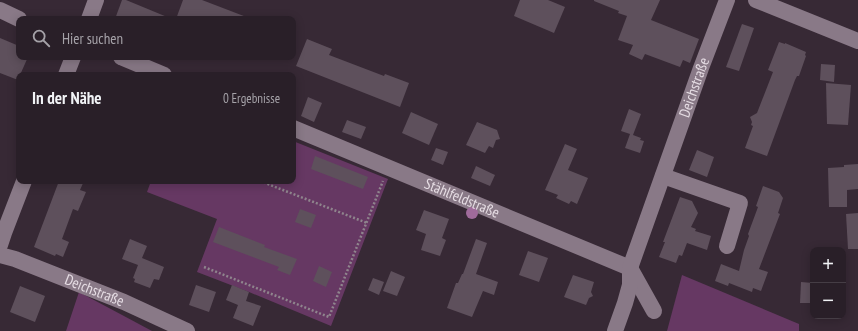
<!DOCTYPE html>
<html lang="de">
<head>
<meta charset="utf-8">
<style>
	:root { --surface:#291f28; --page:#312730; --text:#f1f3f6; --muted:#a5a2a8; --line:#453d45 }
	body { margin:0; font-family:"PT Sans Narrow",sans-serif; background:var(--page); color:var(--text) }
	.controls { position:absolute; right:12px; bottom:12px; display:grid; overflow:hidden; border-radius:8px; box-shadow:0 2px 10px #0003 }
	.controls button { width:36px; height:36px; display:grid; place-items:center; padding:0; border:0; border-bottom:1px solid var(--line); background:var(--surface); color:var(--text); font:20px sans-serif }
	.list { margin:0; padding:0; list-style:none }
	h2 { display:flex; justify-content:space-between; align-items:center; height:52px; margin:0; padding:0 16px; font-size:17px }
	h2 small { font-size:13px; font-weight:400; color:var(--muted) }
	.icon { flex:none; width:22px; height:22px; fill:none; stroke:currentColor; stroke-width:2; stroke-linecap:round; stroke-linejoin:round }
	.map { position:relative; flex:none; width:858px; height:331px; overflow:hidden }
	.search { position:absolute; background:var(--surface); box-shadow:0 2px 10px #0003; left:16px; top:16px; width:280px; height:44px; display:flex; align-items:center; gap:10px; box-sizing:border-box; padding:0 14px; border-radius:8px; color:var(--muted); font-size:15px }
	.panel { position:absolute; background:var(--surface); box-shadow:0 2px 10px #0003; left:16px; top:72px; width:280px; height:112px; border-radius:8px }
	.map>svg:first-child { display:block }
</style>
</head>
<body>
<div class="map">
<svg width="858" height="331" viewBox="0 0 858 331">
	<rect width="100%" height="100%" fill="#372935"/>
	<g fill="#663863">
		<polygon points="293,141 388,179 331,326 249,292 197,272 217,219 147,192 151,181 293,181"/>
		<polygon points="682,275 799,324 799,331 667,331"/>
		<polygon points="79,292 152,331 66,331"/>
	</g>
	<g fill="#5e505c">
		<polygon points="122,0 126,0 172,19 115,19"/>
		<polygon points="183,0 202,0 249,18 249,19 176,19"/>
		<polygon points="520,0 548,0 565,7 554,33 514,16"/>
		<polygon points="594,0 660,0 651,20 699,39 690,63 683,60 680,67 645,54 642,60 629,54 633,45 618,40 627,16 618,13 619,11 594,1"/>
		<polygon points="742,24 754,28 739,71 726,67"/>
		<polygon points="0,38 19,46 19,57 28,57 20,75 19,75 18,80 0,73"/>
		<polygon points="307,39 332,49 329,55 384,76 385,74 409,83 400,107 296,66"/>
		<polygon points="779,42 785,44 785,43 806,52 805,55 806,56 799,76 797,76 795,80 767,156 745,148 753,126 751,125 752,122 750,117 757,113 773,72 768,70"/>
		<polygon points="821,64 835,65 834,82 820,80"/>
		<polygon points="826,83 851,85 848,125 827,124"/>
		<polygon points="308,97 322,103 314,122 301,116"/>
		<polygon points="629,109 641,114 633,135 641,138 640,140 644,141 640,153 625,148 630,134 621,131"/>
		<polygon points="411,112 438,124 429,145 402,133"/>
		<polygon points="347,120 366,127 361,139 342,132"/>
		<polygon points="477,122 497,130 500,139 496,140 493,148 489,146 485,153 466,145"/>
		<polygon points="565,144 577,149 568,170 588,178 577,204 571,201 569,204 556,198 558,195 545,190"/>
		<polygon points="436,148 448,152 443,165 431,160"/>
		<polygon points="697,150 714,157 707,177 689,170"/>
		<polygon points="315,156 368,177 363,189 311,169"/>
		<polygon points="858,164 858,189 847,190 847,207 829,207 828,168 844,167 844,165"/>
		<polygon points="476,166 495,175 490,186 471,178"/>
		<polygon points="59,181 84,181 80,190 86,192 78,211 73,209 62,239 69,242 63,257 56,254 55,256 34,247"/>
		<polygon points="763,186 779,192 783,198 778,213 780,214 759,269 768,272 761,291 753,288 752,292 729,283 728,286 715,281 721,264 739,271 744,250 749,236 748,234 758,207 756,206"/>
		<polygon points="680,197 692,201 698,213 691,227 696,229 695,231 711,236 707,250 687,243 682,256 679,255 676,263 659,257 665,242 663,242"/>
		<polygon points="300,209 316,215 311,228 295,222"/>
		<polygon points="424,210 449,219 442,238 446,240 440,256 421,250 426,234 416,230"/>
		<polygon points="858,213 858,249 848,249 846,214"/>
		<polygon points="219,227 265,245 264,247 297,259 290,275 277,270 279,267 213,242"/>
		<polygon points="130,239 147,246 142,258 164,267 159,280 154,279 150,288 134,282 135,279 133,278 138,265 122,259"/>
		<polygon points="476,239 487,243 476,274 498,282 494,295 483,291 472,317 447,308 456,283 458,283 462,274 463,274"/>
		<polygon points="528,251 548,258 539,282 519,275"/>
		<polygon points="319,266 332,272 326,287 313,281"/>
		<polygon points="391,271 405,277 397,296 383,291"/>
		<polygon points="573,275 594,282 591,292 593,296 589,298 586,305 564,297"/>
		<polygon points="373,278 384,282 379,295 368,290"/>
		<polygon points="801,282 813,283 813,303 800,303"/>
		<polygon points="196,285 216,292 209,312 189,305"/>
		<polygon points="232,285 249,292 246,301 261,306 253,326 233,318 238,305 226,300"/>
		<polygon points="20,286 45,296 35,322 10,312"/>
	</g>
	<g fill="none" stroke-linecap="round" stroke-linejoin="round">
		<g stroke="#8f848d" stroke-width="2.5" stroke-dasharray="2 2" stroke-linecap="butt">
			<polyline points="260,181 367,223"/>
			<polyline points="204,267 329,317 383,181"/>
		</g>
		<g stroke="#897987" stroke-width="16">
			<polyline points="756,0 858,41"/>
			<polyline points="0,10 19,19"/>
			<polyline points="89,19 96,0"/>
			<polyline points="121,57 164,75"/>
			<polyline points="66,75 73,57"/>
			<path id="s1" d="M 293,128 L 630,268"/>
			<polyline points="663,176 740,203 727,246"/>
			<polyline points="0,245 4,233 24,181"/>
			<path id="s2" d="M 0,255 L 15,259 L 124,302 L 187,331"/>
			<polyline points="630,268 654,311"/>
			<path id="s3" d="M 615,331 L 625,303 L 630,285 L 630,268 L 701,68 L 727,0"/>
		</g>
	</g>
	<circle fill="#a06b9b" cx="472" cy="213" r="6"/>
	<g text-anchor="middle" stroke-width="3.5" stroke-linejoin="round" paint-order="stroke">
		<g font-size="15" fill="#e6dde4" stroke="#1a141a">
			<text dy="5" stroke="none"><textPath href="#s3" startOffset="257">Deichstraße</textPath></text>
			<text dy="5" stroke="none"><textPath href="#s1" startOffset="183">Stählfeldstraße</textPath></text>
			<text dy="5" stroke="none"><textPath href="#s2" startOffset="101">Deichstraße</textPath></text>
		</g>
	</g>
</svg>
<div class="controls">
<button>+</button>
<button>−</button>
</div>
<div class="search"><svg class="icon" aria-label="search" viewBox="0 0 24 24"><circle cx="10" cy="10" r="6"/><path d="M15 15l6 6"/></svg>Hier suchen</div>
<section class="panel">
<h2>In der Nähe<small>0 Ergebnisse</small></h2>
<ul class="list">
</ul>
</section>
</div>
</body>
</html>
